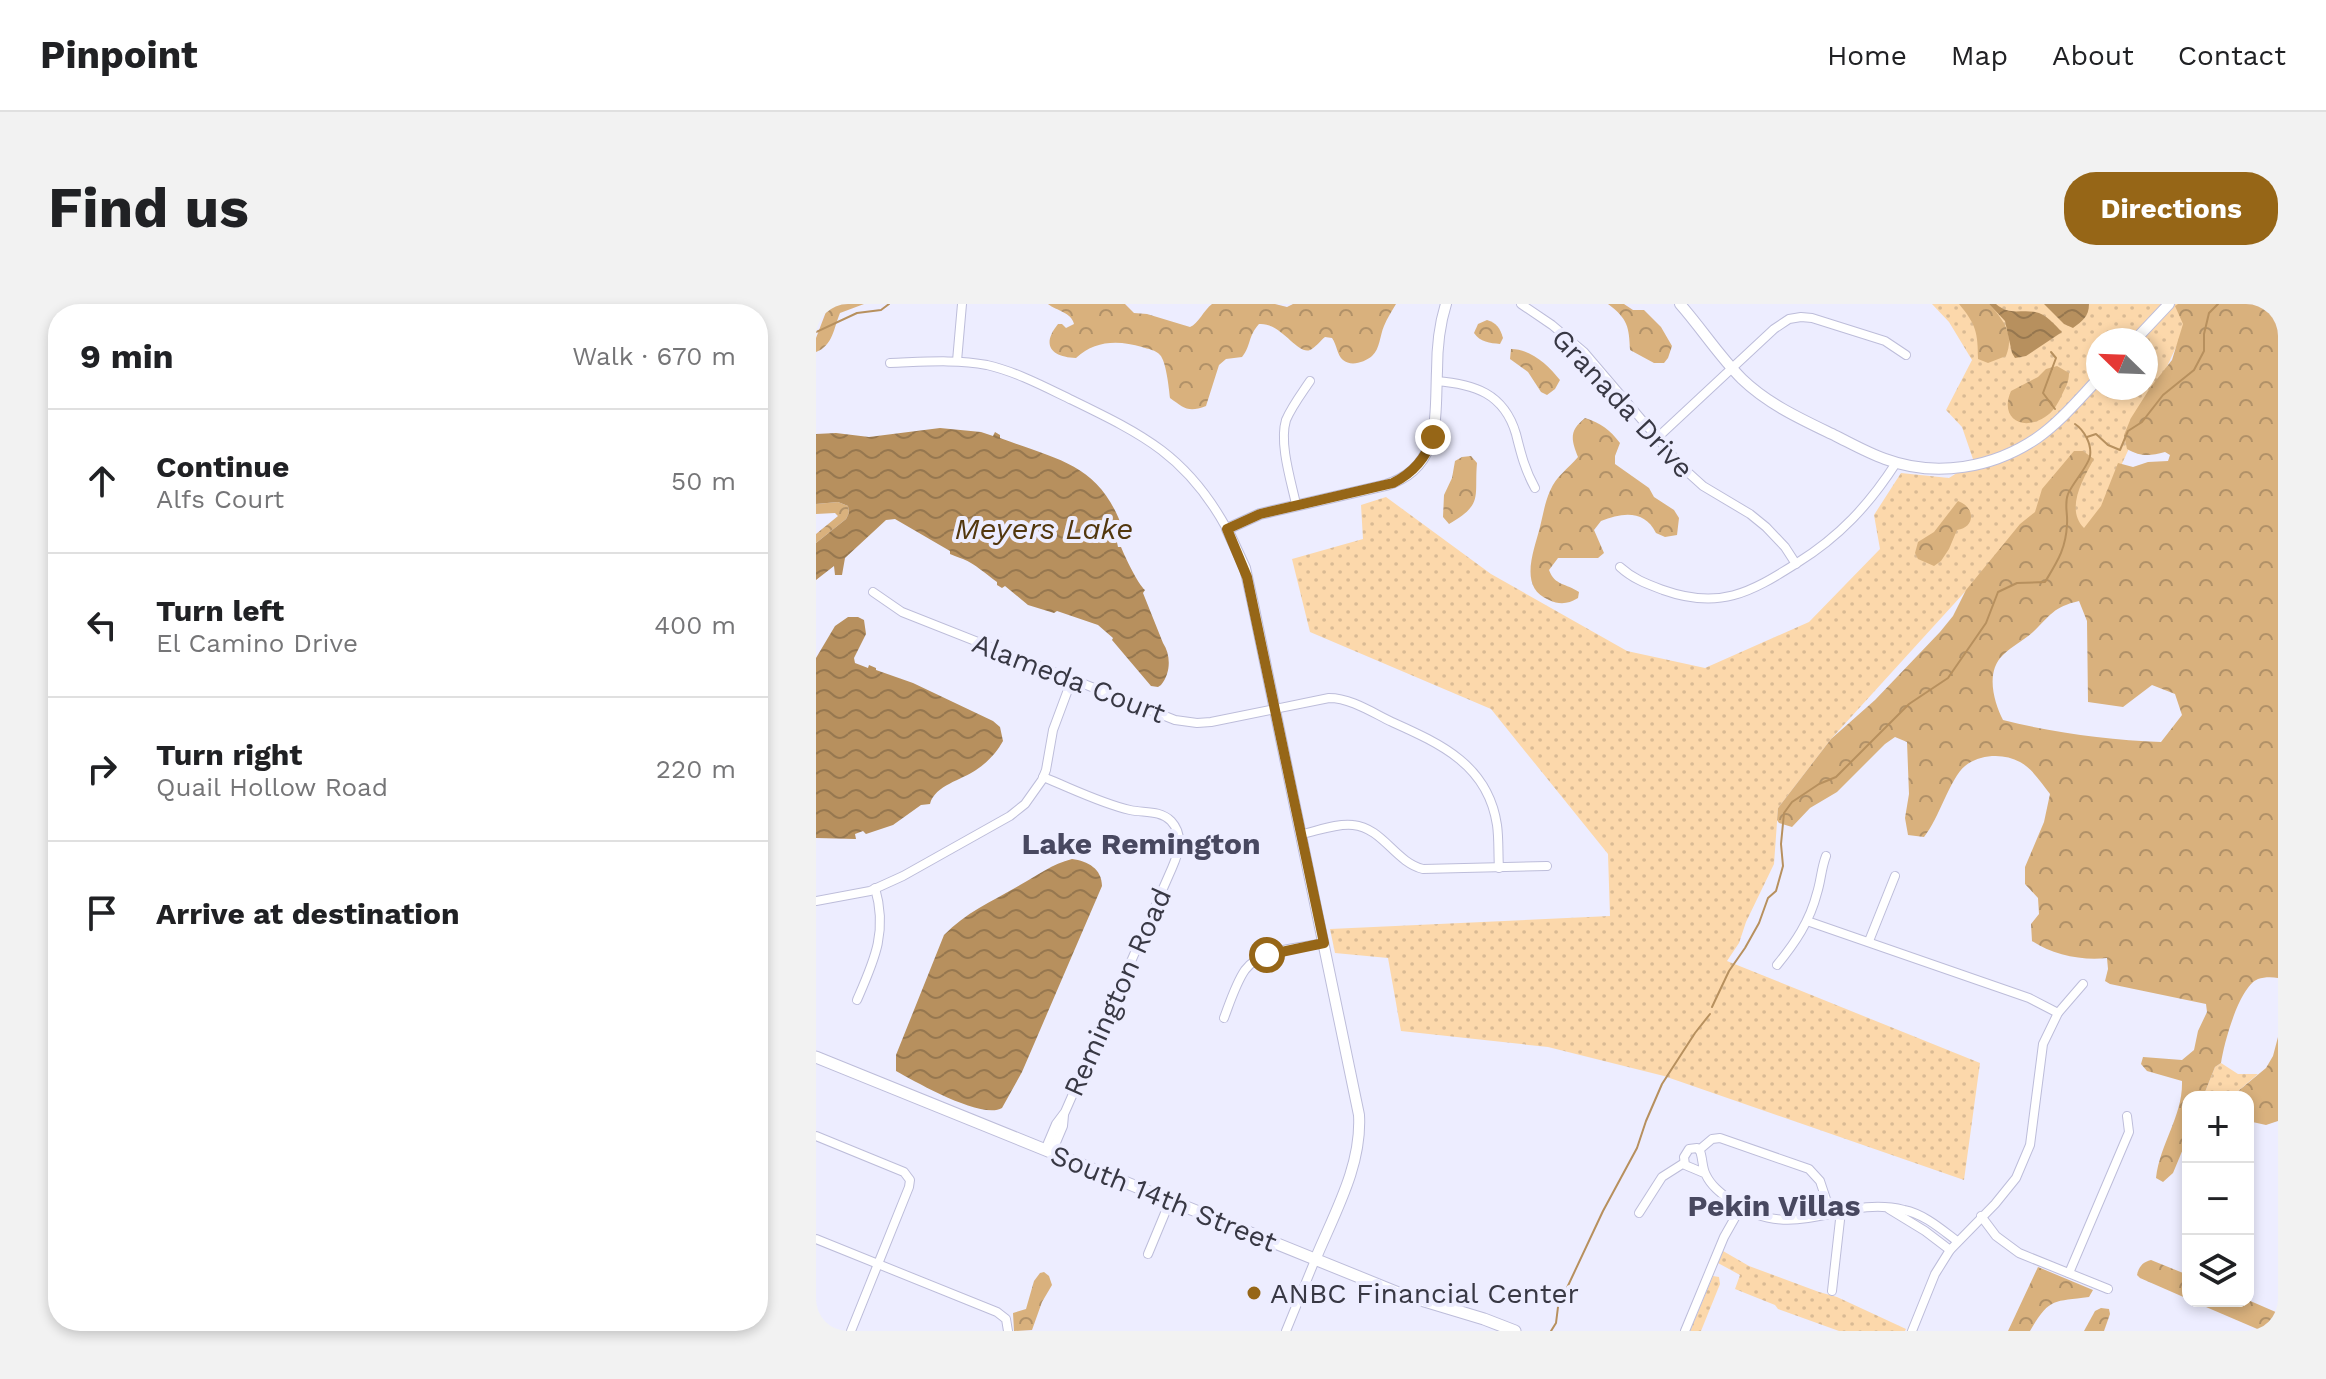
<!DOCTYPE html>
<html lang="en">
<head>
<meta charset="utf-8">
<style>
	:root { --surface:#fff; --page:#f2f2f2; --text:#202124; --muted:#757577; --line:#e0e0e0; --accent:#966617 }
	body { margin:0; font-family:"Work Sans",sans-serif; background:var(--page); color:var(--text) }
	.controls { position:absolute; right:24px; bottom:24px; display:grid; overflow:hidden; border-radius:16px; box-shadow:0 4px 12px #0003 }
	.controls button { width:72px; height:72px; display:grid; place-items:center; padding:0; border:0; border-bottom:2px solid var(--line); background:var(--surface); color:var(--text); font:40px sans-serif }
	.compass { position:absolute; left:1270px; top:24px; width:72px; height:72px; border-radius:50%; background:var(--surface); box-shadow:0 4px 12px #0003; rotate:293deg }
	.stop { position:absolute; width:24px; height:24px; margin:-18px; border:6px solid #966617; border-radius:50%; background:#fff }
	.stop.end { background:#966617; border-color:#fff; box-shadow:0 2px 8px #0008 }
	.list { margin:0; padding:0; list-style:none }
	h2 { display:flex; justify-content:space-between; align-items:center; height:104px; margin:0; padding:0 32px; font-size:34px }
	h2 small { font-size:26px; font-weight:400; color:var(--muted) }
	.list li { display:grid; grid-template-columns:52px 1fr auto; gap:24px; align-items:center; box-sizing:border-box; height:144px; padding:0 32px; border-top:2px solid var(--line) }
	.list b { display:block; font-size:30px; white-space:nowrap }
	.list p { margin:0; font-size:26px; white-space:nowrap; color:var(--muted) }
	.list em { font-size:26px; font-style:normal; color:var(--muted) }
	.icon { flex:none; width:44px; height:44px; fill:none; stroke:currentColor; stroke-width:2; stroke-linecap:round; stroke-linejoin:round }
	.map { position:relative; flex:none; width:1462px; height:1027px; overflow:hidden; border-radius:32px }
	header { display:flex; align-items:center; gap:48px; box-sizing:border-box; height:112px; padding:0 40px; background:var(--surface); border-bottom:2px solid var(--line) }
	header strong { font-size:38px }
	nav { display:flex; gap:44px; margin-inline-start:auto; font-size:28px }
	.intro { display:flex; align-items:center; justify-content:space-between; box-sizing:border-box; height:192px; padding:0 48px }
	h1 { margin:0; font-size:56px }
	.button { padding:20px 36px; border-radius:32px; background:var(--accent); color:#fff; font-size:28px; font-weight:700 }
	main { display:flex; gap:48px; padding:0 48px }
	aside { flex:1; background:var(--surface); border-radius:32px; box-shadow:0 4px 12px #0003 }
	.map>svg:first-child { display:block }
</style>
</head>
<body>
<header>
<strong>Pinpoint</strong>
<nav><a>Home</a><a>Map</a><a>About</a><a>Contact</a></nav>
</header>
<div class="intro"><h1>Find us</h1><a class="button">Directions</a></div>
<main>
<aside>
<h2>9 min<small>Walk · 670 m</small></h2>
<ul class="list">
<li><svg class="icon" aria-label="ahead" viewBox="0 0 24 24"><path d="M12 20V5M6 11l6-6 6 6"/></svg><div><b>Continue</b><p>Alfs Court</p></div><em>50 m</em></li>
<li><svg class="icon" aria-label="left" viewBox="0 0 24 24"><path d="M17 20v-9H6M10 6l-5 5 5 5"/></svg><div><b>Turn left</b><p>El Camino Drive</p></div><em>400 m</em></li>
<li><svg class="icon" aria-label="right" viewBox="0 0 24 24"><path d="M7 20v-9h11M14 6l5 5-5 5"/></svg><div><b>Turn right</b><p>Quail Hollow Road</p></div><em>220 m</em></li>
<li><svg class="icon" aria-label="arrive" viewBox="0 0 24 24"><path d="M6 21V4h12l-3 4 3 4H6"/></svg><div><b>Arrive at destination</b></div></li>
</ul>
</aside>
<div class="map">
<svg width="1462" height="1027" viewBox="0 0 1462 1027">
	<defs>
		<pattern id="grass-dots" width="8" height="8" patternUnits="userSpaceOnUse" patternTransform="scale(2)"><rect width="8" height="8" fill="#fcd8ab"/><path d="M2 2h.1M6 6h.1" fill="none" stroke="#d9ba94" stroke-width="1.8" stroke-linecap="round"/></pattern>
		<pattern id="forest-crowns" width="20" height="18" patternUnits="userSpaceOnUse" patternTransform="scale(2)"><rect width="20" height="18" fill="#d9b17d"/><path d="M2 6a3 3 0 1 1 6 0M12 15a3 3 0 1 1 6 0" fill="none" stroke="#b19168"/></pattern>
		<pattern id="water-waves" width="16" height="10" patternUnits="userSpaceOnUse" patternTransform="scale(2)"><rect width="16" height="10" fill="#b7905e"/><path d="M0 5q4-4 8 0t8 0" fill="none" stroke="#96774f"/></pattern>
	</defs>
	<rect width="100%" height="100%" fill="#ededff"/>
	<g fill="url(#grass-dots)" fill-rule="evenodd">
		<path d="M 1116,0 L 1380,0 L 1272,233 L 1219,211 L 1015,435 L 962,504 L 958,560 L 930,618 L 923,639 L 911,657 L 1164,759 L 1148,876 L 848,772 L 732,743 L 585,727 L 572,654 L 519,649 L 514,625 L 794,612 L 792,550 L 675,405 L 494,328 L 476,255 L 547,235 L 545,201 L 570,193 L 675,270 L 811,347 L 889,364 L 993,318 L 1064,245 L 1058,211 L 1085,169 L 1133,174 L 1158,158 L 1146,123 L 1130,106 L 1156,56 L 1133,18 ZM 1282,36 L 1330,36 L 1330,84 L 1282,84 Z"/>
		<polygon points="1405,759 1422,770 1442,770 1415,793 1387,793 1399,763"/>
		<polygon points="907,947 933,962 1003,988 1021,993 1090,1025 1089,1027 1023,1027 962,1005 959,1001 919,985 924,971 902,959"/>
		<polygon points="897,972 903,973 904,980 885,1027 874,1027"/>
	</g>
	<g fill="url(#forest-crowns)" fill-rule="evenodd">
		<path d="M 13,0 L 64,0 L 48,0 L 24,9 C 18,23 17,42 0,48 L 0,34 Z"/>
		<path d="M 232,0 L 309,0 L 318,9 L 331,10 L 374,23 C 382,20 388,6 396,0 L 459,0 L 471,3 L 477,0 L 580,0 C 576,7 571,14 568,22 C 564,31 564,45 556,52 C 549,58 535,63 527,56 C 521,51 521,41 516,34 L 509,33 C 505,36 499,44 494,46 C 481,51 465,18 443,20 C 432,32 435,42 426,53 L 410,55 L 403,61 L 390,102 C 372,109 368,104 354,94 C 353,84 350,57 344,51 C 340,46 332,45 326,43 C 303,36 279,36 260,54 C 235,53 225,41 242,20 L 246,20 L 250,24 L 258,20 C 255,8 241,7 232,0 Z"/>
		<path d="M 792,0 L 808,0 L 817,6 L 828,6 L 845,23 L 856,42 L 852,54 L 848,59 L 838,59 L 814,46 C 813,23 812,15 792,0 Z"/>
		<path d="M 1143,0 L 1173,0 C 1187,15 1199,31 1190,52 L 1172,59 L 1162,55 C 1162,29 1160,20 1143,0 Z"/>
		<path d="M 1362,0 L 1462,0 L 1462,674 C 1456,673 1448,673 1442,675 C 1423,683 1408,739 1405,759 L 1399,763 L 1387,793 L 1372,793 L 1372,833 L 1357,869 L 1347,878 L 1340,874 C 1344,839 1367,812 1366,777 L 1331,767 L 1325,760 L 1327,753 L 1366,756 L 1378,746 L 1382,727 L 1391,708 L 1390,700 L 1294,680 L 1289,677 L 1292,665 L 1291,654 C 1267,657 1237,651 1216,637 L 1215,620 L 1223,610 L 1222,594 L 1209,580 L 1209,563 L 1228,518 L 1234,490 C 1226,480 1216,464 1204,458 C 1188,449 1164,450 1149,462 C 1134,474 1123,515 1108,533 L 1092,531 L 1089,514 L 1093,490 L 1091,438 L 1079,433 L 1069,440 L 1021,488 L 994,504 L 976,523 L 963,519 L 961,516 L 962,504 L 1015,435 L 1059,396 L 1124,328 L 1137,312 L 1150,286 L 1204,220 L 1219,208 L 1226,185 L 1258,147 L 1267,147 L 1278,155 C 1267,175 1249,205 1268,224 L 1285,202 L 1302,159 L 1317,163 L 1332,158 L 1352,157 L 1354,151 L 1349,148 C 1334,152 1325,153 1311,145 L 1308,131 L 1315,114 L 1334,84 L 1356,56 L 1367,20 L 1359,2 ZM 1263,297 L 1271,317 L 1272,398 L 1307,403 L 1336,381 L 1359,390 L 1366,411 L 1345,438 C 1293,436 1238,429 1187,416 C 1178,398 1169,368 1187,351 C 1196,342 1208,336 1217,328 C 1235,311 1237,303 1263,297 Z"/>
		<path d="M 671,16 C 681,19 684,24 687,34 L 684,40 C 674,39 664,38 658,29 L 662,20 Z"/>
		<path d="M 695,45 C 715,45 732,61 744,76 L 739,85 L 731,91 L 725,88 L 712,68 L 694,55 Z"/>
		<path d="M 1241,62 L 1253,69 C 1253,79 1249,84 1245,93 C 1241,101 1237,108 1229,113 C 1206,128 1183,114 1195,87 L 1222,73 L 1230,65 Z"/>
		<path d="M 769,114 C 785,119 794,126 804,139 L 799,152 L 799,160 L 833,184 L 838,193 L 858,206 L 863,214 L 861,231 L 849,233 L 840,229 C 829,206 807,208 785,217 L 778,226 L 788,249 L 782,254 L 742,254 L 733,266 C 739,282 750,279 763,288 L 762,294 C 752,300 744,301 733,296 C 702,284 718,247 724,223 C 727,211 729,198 734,187 C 740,172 752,165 762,153 C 755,135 753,127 769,114 Z"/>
		<path d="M 655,152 L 661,159 C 658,193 668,200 633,220 L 627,213 L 628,191 L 636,174 L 639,157 L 646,153 Z"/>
		<path d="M 1142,197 C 1159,203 1160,223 1141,226 L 1133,245 L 1125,257 L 1118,262 L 1102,255 L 1099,249 L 1102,238 L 1118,228 Z"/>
		<polygon points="22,198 32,202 33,209 30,215 0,239 0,230 22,212 19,209 0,210 0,200"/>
		<polygon points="1462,733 1462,817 1450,821 1432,817 1432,793 1415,793 1450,764 1457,752"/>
		<path d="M 1335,956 L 1372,971 L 1372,995 L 1324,974 L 1321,971 C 1323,962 1327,958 1335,956 Z"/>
		<path d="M 1222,963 L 1277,986 L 1273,993 C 1237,998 1234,993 1214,1027 L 1192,1027 Z"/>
		<polygon points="228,968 233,972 236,981 226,998 216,1026 198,1027 197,1009 210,1005 218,977 224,969"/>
		<polygon points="1432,996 1462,1009 1462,1027 1446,1027 1376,997"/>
		<polygon points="1285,1004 1293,1005 1294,1010 1288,1027 1268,1027 1279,1007"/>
	</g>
	<g fill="url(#water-waves)">
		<path d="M 1173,0 L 1180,0 C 1194,12 1204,5 1219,8 C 1230,10 1238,20 1246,28 L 1210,52 L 1199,54 L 1196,49 L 1189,17 Z"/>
		<path d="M 1228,0 L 1273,0 C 1273,13 1266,17 1257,24 L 1248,20 Z"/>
		<path d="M 124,124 L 165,128 L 177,132 L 179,128 L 184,131 L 184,134 C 242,156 285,160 307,226 L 299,229 L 302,243 L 305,243 C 309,253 322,280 329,286 L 327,289 L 347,339 C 355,351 355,369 345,381 L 342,383 L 335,382 L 296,336 L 297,334 L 282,321 L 241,307 L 238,309 L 212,301 L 189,282 L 186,284 L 181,281 L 181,278 C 170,270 159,260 147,255 C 142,253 138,252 134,250 L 134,247 L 79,215 L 70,216 L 29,254 L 26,271 L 19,271 L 18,262 L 0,276 L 0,239 L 30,215 L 33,209 L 32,202 L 22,198 L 0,200 L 0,130 L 20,129 L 53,133 Z"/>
		<path d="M 32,313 L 42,313 L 48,316 L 50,330 L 38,354 L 39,359 L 52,364 L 53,361 L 60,364 L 60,366 L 97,379 L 177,417 L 184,423 L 187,437 C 181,448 171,459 160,466 C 146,476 119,481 114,500 L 105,501 L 77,521 L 50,530 L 47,527 L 39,530 L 40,535 L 0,534 L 0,354 L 19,322 Z"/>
		<path d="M 256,555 C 272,557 286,565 286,582 L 206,768 L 186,804 C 166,816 100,778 80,767 L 80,751 L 128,631 C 150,608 177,597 204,581 C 222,571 236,560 256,555 Z"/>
	</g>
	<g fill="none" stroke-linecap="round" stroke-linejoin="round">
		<g stroke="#b7905e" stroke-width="2">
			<polyline points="0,28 41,9 65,6 73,0"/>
			<polyline points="1235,48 1240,54 1227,89 1239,105"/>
			<polyline points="1271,133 1280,130 1292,141 1304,146 1312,127 1326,118 1347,91 1378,66 1388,47 1388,30 1393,9 1402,0"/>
			<path d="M 896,703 L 913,667 L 929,644 L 943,619 L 952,594 L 960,587 L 967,562 L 965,540 L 968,509 L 976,498 L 1003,480 L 1020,473 L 1093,400 L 1132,374 L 1170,319 L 1182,288 L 1201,279 L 1229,278 C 1241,258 1250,245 1251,220 C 1252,210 1248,200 1252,190 C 1256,180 1273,161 1274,152 C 1276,140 1268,126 1259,120"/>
			<polyline points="735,1027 740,1019 742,1003 787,907 821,844 830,817 846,780 879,729 894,710"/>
		</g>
		<g stroke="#bdbdda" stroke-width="10">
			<g id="minor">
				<polyline points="705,0 736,21 768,48 866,163 887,182 934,210 950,223 969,243 980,260"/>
				<polyline points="141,57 146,0"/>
				<path d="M 74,59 C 106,58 140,55 171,61 C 201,68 229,83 256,96 C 328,131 371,152 411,225"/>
				<path d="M 620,77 C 658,80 688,89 700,130 C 705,150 709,166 719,184"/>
				<polyline points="841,134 958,25 973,15 985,13 996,14 1069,37 1090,51"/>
				<path d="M 480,200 C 475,177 463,139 470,116 C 476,102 486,89 494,77"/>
				<path d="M 804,263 C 817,275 831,280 847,286 C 903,306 934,289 981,259 C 1023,233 1053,201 1080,159"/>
				<path d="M 57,288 L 86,308 L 359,416 L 381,419 L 395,418 L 513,394 C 535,394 557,409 576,418 C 625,440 672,461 681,521 C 683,535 682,549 683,564"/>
				<path d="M 227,473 C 255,484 284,499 314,506 C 328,509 344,506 355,517 C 368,531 363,548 356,564 L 249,808 L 240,820 L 229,846"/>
				<path d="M 486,530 C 501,527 521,519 537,521 C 567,524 579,558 607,565 L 731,562"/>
				<polyline points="0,597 54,587 87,572 194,512 209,500 226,476 230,466 237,426 256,375"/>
				<polyline points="991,617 1213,694 1242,709"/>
				<polyline points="1053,637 1079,572"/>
				<path d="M 961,661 C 979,639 994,617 1001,589 C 1005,577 1005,565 1010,552"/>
				<path d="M 41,696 C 58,657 72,628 59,584"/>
				<path d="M 408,714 C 414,698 420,679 429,666 C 445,644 484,644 508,639"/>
				<polyline points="0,832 88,868 94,876 93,883 35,1027"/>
				<polyline points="883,846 896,835 904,834 993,865 1004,877 1015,910"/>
				<polyline points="236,848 247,822 248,811"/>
				<path d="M 888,869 L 869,861 L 868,853 L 873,845 L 881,844 L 884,847 C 887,855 886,864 890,871 C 895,882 906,890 915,897 C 979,942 1025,890 1088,906 C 1108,910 1125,925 1141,937"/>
				<polyline points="1073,905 1109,927 1134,946"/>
				<polyline points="823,909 846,873 868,859"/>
				<polyline points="1165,912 1180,932 1203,949 1292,985"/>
				<polyline points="0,935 181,1008 190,1015 192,1027"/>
				<polyline points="332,950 354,897"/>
				<polyline points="1253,969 1313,828 1311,812"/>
				<polyline points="1016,987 1025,907"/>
				<polyline points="470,1027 499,956"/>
				<polyline points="869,1027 908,933 925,903"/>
				<polyline points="1096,1027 1119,970 1134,946 1179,900 1200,874 1214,841 1227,740 1242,709 1267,680"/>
			</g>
		</g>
		<g stroke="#bdbdda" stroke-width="12">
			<g id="tertiary">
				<path d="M 864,0 C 886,25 903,52 926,75 C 953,101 987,116 1020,132 C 1036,140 1052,149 1069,155 C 1120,174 1177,164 1221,134 C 1244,118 1263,95 1282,75"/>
				<polyline points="1319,36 1353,0"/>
				<path d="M 499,956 C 518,910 546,862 543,811 L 437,300 L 429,264 L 411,225 L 444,210 L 570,181 C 625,164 619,114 621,67 C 621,44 623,22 630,0"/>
			</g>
		</g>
		<g stroke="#bdbdda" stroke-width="13">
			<polyline id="secondary" points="0,753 585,990 668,1015 699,1027"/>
		</g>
		<use href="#minor" stroke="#fff" stroke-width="8"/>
		<use href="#tertiary" stroke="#fff" stroke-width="10"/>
		<use href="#secondary" stroke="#fff" stroke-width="11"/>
	</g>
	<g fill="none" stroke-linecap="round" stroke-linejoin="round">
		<path stroke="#966617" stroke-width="10" d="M 451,651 L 508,639 L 431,273 L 411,225 L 444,210 L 577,179 C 597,169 610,154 617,133"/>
	</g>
	<circle fill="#966617" stroke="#ededff" stroke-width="3" cx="438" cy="989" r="8"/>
	<g text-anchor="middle" stroke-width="8" stroke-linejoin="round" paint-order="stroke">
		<g font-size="28" fill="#383844" stroke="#ededff">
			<text transform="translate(807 99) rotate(47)" y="10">Granada Drive</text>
			<text transform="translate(253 374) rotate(21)" y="10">Alameda Court</text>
			<text transform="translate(301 688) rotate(-66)" y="10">Remington Road</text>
			<text transform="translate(348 894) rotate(22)" y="10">South 14th Street</text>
		</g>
		<g font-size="28" fill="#383844" stroke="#ededff" text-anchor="start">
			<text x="454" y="999">ANBC Financial Center</text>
		</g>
		<g font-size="30" font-style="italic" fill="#52370e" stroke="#ededff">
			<text x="228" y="235">Meyers Lake</text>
		</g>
		<g font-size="30" font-weight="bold" fill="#484860" stroke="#ededff">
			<text x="325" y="550">Lake Remington</text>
			<text x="958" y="912">Pekin Villas</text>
		</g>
	</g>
</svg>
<div class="controls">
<button>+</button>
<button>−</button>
<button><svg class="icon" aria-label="layers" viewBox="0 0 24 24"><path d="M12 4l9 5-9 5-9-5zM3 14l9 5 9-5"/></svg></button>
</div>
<svg class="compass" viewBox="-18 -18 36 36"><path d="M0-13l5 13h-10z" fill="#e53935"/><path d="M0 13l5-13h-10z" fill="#757577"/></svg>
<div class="stop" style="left:451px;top:651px"></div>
<div class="stop end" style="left:617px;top:133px"></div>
</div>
</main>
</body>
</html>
